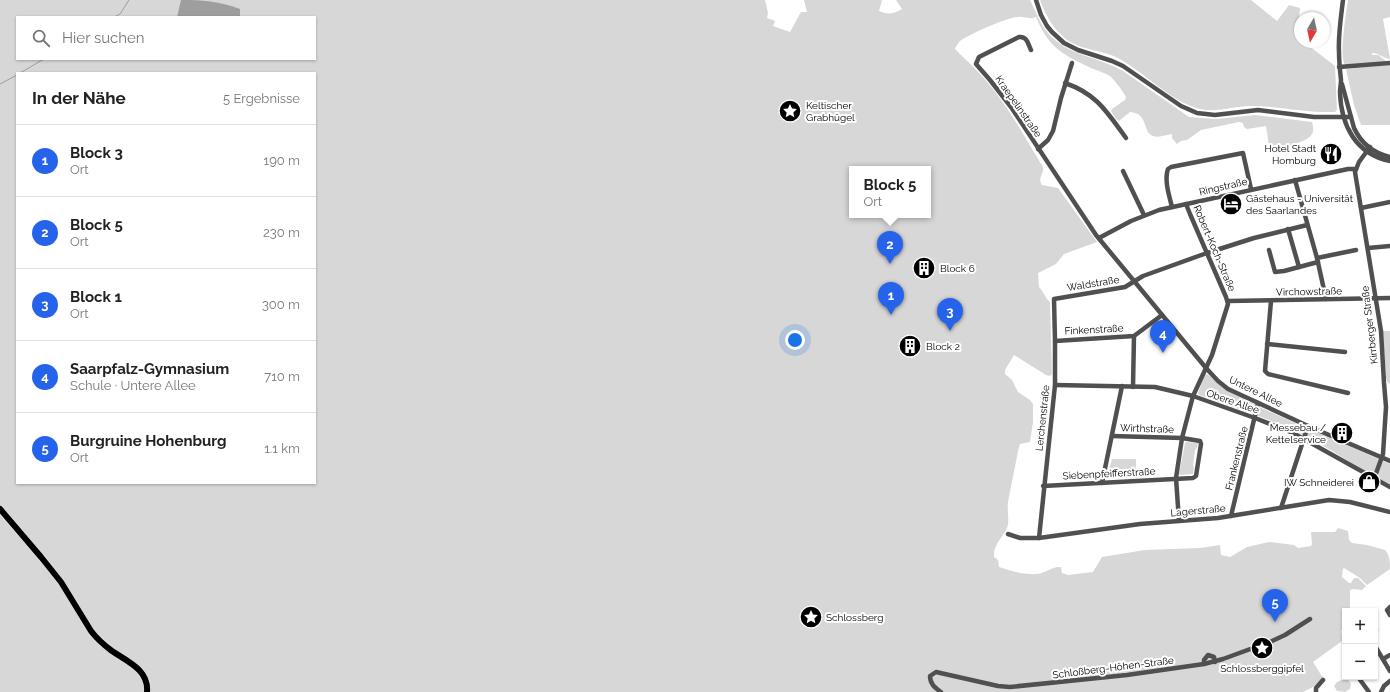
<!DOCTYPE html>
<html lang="de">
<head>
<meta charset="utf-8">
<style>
	:root { --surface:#fff; --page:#f2f2f2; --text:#222; --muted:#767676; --line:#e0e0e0; --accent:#2563eb }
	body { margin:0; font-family:Raleway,sans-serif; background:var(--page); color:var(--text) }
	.controls { position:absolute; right:12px; bottom:12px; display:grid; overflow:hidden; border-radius:0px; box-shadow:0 1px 3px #0004 }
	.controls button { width:36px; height:36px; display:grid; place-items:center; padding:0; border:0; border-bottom:1px solid var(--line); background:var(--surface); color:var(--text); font:20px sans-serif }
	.compass { position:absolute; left:1294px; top:12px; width:36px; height:36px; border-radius:50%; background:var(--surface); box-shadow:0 1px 3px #0004; rotate:189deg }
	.you { position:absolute; left:795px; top:340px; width:14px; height:14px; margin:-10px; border:3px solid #fff; border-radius:50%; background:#1a73e8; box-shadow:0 0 0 6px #1a73e833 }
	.badge { display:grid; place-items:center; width:26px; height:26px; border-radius:50%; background:var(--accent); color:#fff; font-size:13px; font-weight:700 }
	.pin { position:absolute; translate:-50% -33px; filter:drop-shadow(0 1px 2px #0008) }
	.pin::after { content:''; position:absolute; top:21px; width:14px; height:12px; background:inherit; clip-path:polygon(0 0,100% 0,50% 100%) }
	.popup { position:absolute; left:849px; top:166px; width:82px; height:52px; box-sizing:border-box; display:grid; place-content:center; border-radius:0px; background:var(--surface); filter:drop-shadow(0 1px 3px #0005); font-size:13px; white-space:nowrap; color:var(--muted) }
	.popup b { font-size:15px; color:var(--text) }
	.popup::after { content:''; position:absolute; left:50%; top:100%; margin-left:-8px; border:8px solid transparent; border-top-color:var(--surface) }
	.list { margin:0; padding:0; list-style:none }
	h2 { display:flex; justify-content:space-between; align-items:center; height:52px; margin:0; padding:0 16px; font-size:17px }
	h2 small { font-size:13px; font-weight:400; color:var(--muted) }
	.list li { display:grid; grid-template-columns:26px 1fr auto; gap:12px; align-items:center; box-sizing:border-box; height:72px; padding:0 16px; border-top:1px solid var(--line) }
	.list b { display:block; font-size:15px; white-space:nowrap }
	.list p { margin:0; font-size:13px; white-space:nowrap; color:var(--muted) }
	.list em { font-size:13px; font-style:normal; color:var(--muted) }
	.icon { flex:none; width:22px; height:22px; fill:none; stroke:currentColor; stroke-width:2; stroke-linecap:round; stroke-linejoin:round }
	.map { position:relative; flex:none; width:1390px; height:692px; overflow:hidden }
	.search { position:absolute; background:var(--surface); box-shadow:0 1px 3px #0004; left:16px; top:16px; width:300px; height:44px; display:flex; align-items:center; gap:10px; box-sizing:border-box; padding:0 14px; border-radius:0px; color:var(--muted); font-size:15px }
	.panel { position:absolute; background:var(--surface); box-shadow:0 1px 3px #0004; left:16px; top:72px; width:300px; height:412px; border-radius:0px }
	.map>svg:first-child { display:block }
</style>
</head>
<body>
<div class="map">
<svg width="1390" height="692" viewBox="0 0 1390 692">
	<rect width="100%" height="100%" fill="#fff"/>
	<g fill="#d7d7d7" fill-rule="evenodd">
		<path d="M 0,0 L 765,0 L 768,13 L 767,18 L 775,21 L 773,26 L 790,32 L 801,12 L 807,12 L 804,0 L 882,0 L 879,11 C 887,15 894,14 902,9 L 896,0 L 1030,0 C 1035,9 1038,19 1044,28 C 1064,56 1095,55 1123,71 L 1189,117 L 1216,119 L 1255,115 L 1312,122 C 1313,126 1314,131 1312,134 C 1307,143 1280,148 1271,148 L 1269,146 L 1266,126 L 1247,129 L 1244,127 L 1243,123 L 1239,122 L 1201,130 L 1187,140 L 1181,141 L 1177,144 L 1172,138 L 1172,134 C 1166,135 1159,138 1153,136 C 1142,132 1149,113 1130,112 L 1119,121 L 1116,119 L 1111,111 L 1112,109 L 1125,100 L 1126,97 C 1122,90 1117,83 1111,77 C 1106,73 1098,71 1091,68 C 1063,55 1048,47 1036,17 C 1028,20 1025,16 1018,17 C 1005,18 970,34 960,41 C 958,43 956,46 955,49 C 963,57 973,66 981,75 C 1006,102 1024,136 1043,167 C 1044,175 1037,178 1042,185 L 1058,188 L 1097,242 L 1064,254 L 1056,264 L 1038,273 L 1039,287 C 1044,292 1045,298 1050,302 L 1052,374 L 1050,376 L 1046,375 L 1014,355 L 1005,370 L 1005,374 L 1012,380 L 1018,392 L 1030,400 L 1033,404 L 1033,422 L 1030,442 L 1020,444 L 1018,451 C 1015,468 1011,485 1008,502 C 1007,509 1009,517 1008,524 C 1007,534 993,543 994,557 L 998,560 L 999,567 C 1011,571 1024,575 1037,574 C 1046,573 1052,566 1061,567 L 1062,573 L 1068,575 L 1093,572 L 1102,557 L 1145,550 L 1200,548 L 1220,545 L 1221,555 L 1230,557 L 1247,547 L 1269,542 L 1294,545 L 1298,548 L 1311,546 L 1312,544 L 1311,532 L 1335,532 L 1338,528 L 1348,531 L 1349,540 L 1352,543 L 1367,545 L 1385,550 C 1390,555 1390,563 1390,569 L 1367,585 L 1360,578 L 1344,568 L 1343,569 L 1342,577 L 1349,583 L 1351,583 L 1354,578 L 1358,578 L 1366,586 L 1362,590 L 1353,589 L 1350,590 L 1350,610 L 1355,611 L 1345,611 L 1345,627 L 1341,631 L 1343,638 L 1342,641 L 1313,662 L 1323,678 L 1313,687 L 1303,692 L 0,692 ZM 17,17 L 315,17 L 315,59 L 17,59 ZM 17,73 L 315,73 L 315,483 L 17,483 ZM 852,169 L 928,169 L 928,215 L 852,215 Z"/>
		<path d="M 1040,0 L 1251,0 L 1277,21 L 1289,5 L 1300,8 L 1297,36 L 1300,39 L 1300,42 L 1304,42 L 1335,66 L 1337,110 L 1335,112 C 1307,113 1279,106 1251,106 C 1233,106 1217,113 1200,109 C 1171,102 1144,72 1118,58 C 1102,50 1081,50 1067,40 C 1054,30 1045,15 1040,0 Z"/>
		<path d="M 1348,0 L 1390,0 L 1390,17 L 1383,19 L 1390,59 C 1383,58 1379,53 1372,53 L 1372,55 L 1378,55 L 1385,60 L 1385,62 L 1345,65 C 1339,55 1346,14 1348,0 Z"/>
		<polygon points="1390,65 1390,125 1361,125 1354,105 1346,69"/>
		<polygon points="1383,331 1390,331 1390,384 1388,383 1386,378"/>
		<path d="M 1207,374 C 1213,378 1217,384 1223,388 C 1277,418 1334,439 1390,464 L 1390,484 C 1358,469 1329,447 1297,432 C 1265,417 1232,407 1199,395 L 1198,393 L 1205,375 Z"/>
		<polygon points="1186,442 1198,443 1197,448 1195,450 1193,466 1194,467 1193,474 1180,475 1179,474 1185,443"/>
		<polygon points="1112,459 1136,459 1136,477 1108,478 1107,476"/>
		<polygon points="1347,678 1351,684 1350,689 1345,692 1337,691 1334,686 1337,682"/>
	</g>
	<path fill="#9e9e9e" d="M 181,0 C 203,0 218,1 240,9 L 240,17 L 177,17 Z"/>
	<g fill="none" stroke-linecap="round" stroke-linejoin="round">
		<g stroke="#9e9e9e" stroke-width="1">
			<polyline points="114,17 120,14 129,0"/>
			<polyline points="20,73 44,59"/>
			<polyline points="0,84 17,75"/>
		</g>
		<g stroke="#dbdbdb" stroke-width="8">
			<path id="major" d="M 0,509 L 41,557 L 61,582 L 91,631 C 97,639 104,645 112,651 C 128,662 149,670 147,692"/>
		</g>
		<g stroke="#505050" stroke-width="4.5">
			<polyline points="1036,0 1041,15 1047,26 1052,32 1064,43 1078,50 1112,61 1123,66 1181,106 1197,113 1215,115 1258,110 1314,117 1351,117"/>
			<path d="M 1343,0 C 1341,17 1338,35 1339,52 C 1339,62 1340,71 1341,80 C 1341,84 1340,88 1340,92 C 1341,126 1356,154 1390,161"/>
			<path d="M 1031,50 C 1028,44 1027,36 1019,37 L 979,57 L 976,64 L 990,80 L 1011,107 L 1096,235 L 1206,368 L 1218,381 L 1228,389 L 1308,426 L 1390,461"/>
			<polyline points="1339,67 1390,63"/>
			<path d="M 1065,83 C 1097,94 1107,112 1126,138"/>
			<path d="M 1342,84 L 1354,128 C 1361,143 1373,153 1390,157"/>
			<polyline points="1370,147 1359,162 1355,172 1381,331 1384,383 1386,407 1383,454 1374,479"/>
			<polyline points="1038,149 1048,140 1053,131 1061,98 1072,63"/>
			<polyline points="1123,171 1144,215"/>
			<polyline points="1295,180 1317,258 1326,299"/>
			<path d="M 1172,207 C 1169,195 1164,180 1168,169 L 1171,167 L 1243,153 L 1251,189"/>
			<polyline points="1361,208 1390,202"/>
			<polyline points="1288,229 1299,267"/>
			<polyline points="1099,238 1131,221 1159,210 1348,169 1356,169"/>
			<polyline points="1368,248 1390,246"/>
			<polyline points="1269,250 1275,272 1284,271 1318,262"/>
			<polyline points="1317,258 1356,250"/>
			<polyline points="1228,301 1390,298"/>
			<polyline points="1271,301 1265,371 1268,374 1348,393"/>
			<polyline points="1055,341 1134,336 1162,315"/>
			<polyline points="1267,344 1345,352"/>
			<polyline points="1055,385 1155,387 1193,396 1255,418 1293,433 1390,487"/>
			<polyline points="1133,387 1134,336"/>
			<polyline points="1102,483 1122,386"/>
			<polyline points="1043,486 1193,478 1196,476 1201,444 1200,441 1182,438 1112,436"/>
			<polyline points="1281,508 1308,426"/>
			<polyline points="1231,516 1258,403"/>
			<polyline points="1179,521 1176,478 1182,438 1193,396 1212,355 1228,304 1226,297 1190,214 1186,204"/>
			<polyline points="1008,534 1020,538 1039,538 1140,524 1218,518 1329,500 1350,502 1390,512"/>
			<polyline points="1039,538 1055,385 1055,341 1054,299 1125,287 1143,276 1207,253 1254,238 1307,225"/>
			<polyline points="1390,607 1387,610 1390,615"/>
			<polyline points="1375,633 1376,630"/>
			<polyline points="1375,646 1390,671"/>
			<polyline points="1383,659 1390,655"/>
			<polyline points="1204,664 1204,660 1208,655 1214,657 1215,662"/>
			<polyline points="1358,677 1369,692"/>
			<path d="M 941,692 C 935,688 930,684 930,676 L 936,672 L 998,686 L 1010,687 L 1127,675 L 1204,664 L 1223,659 L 1272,641 L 1285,635 L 1310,619"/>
			<polyline points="1316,692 1316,688 1323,680"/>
			<polyline points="1381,692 1384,686 1390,681"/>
		</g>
		<use href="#major" stroke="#000" stroke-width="6"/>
	</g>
	<defs>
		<g id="sight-disc" transform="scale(1.15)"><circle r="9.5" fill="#000" stroke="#fff"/><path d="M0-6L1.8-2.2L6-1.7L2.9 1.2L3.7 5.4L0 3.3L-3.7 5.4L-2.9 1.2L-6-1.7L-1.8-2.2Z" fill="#fff"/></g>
		<g id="restaurant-disc" transform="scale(1.15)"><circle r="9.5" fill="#000" stroke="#fff"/><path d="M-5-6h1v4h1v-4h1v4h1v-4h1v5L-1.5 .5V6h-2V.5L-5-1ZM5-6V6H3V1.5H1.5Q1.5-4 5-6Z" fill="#fff"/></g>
		<g id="hotel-disc" transform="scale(1.15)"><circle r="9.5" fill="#000" stroke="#fff"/><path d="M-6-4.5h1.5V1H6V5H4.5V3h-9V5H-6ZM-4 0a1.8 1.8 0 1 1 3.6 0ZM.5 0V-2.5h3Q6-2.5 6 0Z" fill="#fff"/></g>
		<g id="building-disc" transform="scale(1.15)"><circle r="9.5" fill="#000" stroke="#fff"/><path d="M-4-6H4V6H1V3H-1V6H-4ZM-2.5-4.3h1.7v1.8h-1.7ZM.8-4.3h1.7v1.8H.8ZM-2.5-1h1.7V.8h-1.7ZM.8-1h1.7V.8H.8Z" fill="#fff"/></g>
		<g id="shop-disc" transform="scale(1.15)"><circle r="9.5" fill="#000" stroke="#fff"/><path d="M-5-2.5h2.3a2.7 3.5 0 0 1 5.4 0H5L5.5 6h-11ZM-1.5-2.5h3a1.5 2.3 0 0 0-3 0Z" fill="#fff"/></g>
	</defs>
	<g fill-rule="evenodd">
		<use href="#sight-disc" x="790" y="111"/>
		<use href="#restaurant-disc" x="1331" y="154"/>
		<use href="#hotel-disc" x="1231" y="204"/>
		<use href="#building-disc" x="924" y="268"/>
		<use href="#building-disc" x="910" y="346"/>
		<use href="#building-disc" x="1342" y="433"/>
		<use href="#shop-disc" x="1369" y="482"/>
		<use href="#sight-disc" x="811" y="617"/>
		<use href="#sight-disc" x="1262" y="648"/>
	</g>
	<g text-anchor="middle" stroke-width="4" stroke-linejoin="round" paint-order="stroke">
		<g font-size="10" fill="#000" stroke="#fff" text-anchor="start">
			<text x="806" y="109">Keltischer<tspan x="806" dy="12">Grabhügel</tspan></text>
			<text x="1316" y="152" text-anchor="end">Hotel Stadt<tspan x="1316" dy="12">Homburg</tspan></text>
			<text x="1246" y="202">Gästehaus - Universität<tspan x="1246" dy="12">des Saarlandes</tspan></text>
			<text x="940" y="272">Block 6</text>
			<text x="926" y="350">Block 2</text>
			<text x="1326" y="431" text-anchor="end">Messebau /<tspan x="1326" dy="12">Kettelservice</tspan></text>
			<text x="1354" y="486" text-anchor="end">IW Schneiderei</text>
			<text x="826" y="621">Schlossberg</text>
			<text x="1262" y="672" text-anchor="middle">Schlossberggipfel</text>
		</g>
		<g font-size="10" fill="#000" stroke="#fff">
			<text transform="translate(1019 106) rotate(55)" y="4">Kraepelinstraße</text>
			<text transform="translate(1223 186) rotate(-13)" y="4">Ringstraße</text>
			<text transform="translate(1215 248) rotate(67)" y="4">Robert-Koch-Straße</text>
			<text transform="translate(1093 283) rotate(-9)" y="4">Waldstraße</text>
			<text transform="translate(1309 291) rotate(-1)" y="4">Virchowstraße</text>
			<text transform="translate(1369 325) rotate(-97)" y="4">Kirrberger Straße</text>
			<text transform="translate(1094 329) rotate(-3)" y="4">Finkenstraße</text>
			<text transform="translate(1256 391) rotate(26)" y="4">Untere Allee</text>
			<text transform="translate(1233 401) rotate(19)" y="4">Obere Allee</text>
			<text transform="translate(1042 418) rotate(-84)" y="4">Lerchenstraße</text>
			<text transform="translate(1147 428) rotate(2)" y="4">Wirthstraße</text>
			<text transform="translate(1236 458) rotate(-76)" y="4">Frankenstraße</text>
			<text transform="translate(1109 473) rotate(-3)" y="4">Siebenpfeifferstraße</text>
			<text transform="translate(1198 510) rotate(-5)" y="4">Lagerstraße</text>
			<text transform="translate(1113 667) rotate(-7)" y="4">Schloßberg-Höhen-Straße</text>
		</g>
	</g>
</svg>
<div class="controls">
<button>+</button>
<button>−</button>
</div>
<svg class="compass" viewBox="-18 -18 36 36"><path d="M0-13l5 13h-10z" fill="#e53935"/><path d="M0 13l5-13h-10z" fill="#767676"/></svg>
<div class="you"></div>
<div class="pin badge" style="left:891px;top:315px">1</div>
<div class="pin badge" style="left:890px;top:264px">2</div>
<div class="popup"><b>Block 5</b>Ort</div>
<div class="pin badge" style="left:950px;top:331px">3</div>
<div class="pin badge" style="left:1163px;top:353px">4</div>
<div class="pin badge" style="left:1275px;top:622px">5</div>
<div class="search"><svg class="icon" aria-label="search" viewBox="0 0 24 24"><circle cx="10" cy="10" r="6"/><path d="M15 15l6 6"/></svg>Hier suchen</div>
<section class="panel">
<h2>In der Nähe<small>5 Ergebnisse</small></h2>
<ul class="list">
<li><span class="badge">1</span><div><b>Block 3</b><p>Ort</p></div><em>190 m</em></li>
<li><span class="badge">2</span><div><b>Block 5</b><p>Ort</p></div><em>230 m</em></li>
<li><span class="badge">3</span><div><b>Block 1</b><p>Ort</p></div><em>300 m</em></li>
<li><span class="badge">4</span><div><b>Saarpfalz-Gymnasium</b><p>Schule · Untere Allee</p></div><em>710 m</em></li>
<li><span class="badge">5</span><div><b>Burgruine Hohenburg</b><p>Ort</p></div><em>1.1 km</em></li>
</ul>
</section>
</div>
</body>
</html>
